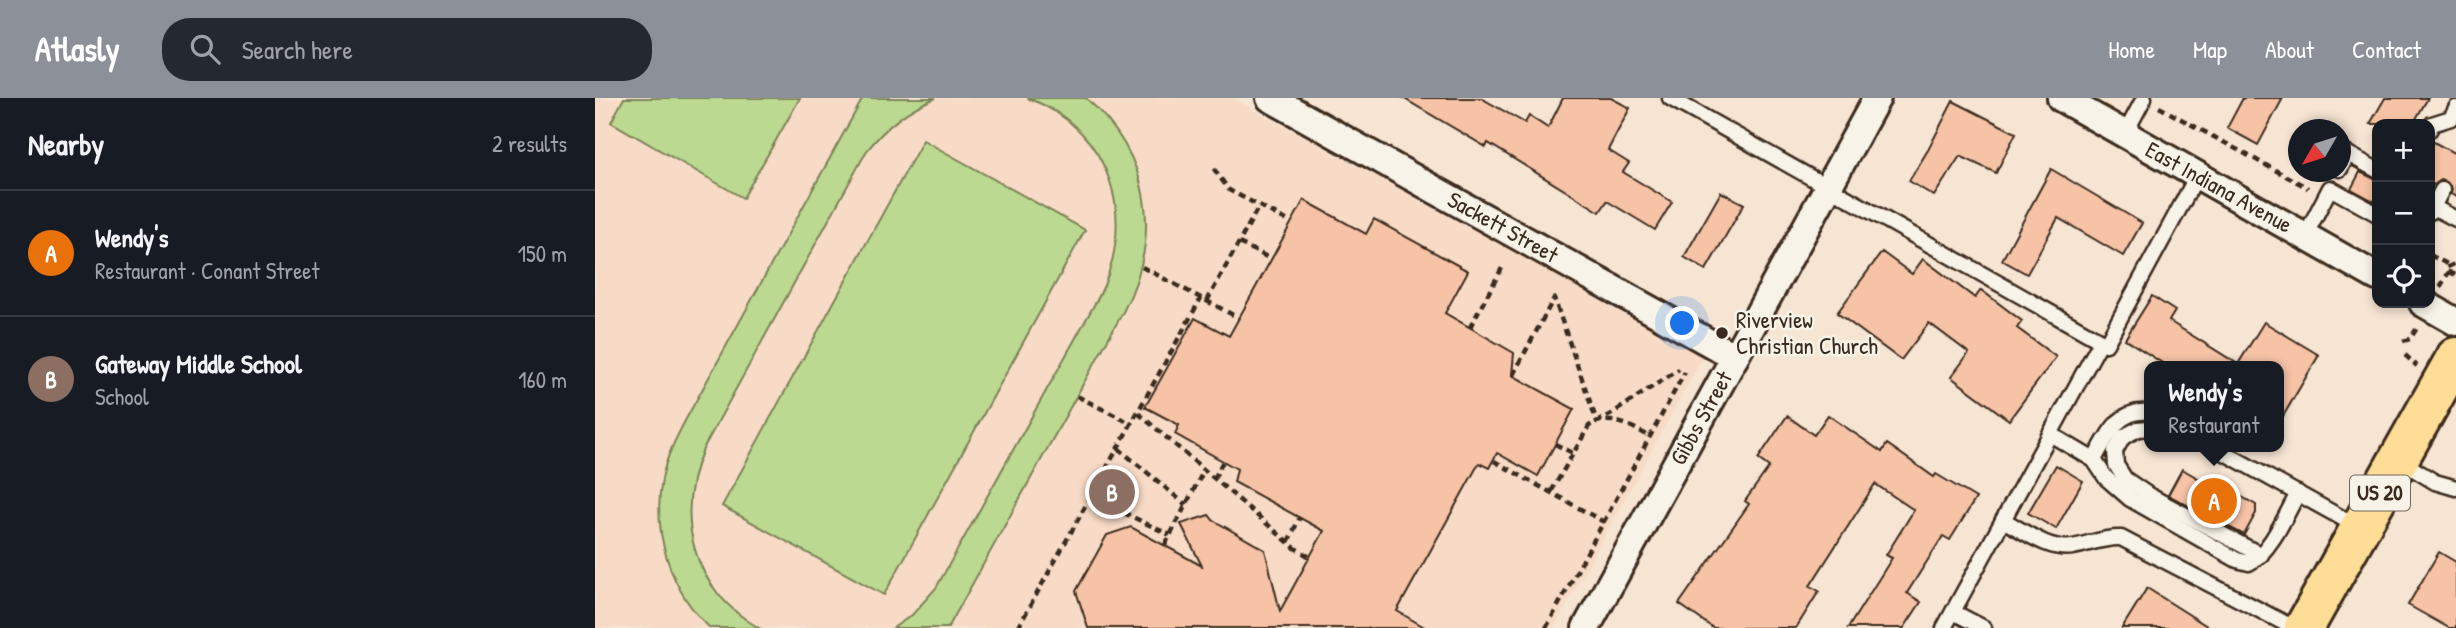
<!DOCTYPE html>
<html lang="en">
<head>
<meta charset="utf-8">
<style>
	:root { --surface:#171b24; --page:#242831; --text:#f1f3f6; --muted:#9ea1a6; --line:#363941; --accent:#8c9099 }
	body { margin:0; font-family:"Patrick Hand",sans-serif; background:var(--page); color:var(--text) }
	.controls { position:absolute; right:21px; top:21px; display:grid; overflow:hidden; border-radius:14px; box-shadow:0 4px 10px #0003 }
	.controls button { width:63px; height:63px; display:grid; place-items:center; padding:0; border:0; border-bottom:2px solid var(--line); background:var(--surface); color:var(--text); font:35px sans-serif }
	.compass { position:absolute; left:1693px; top:21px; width:63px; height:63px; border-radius:50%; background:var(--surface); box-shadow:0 4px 10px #0003; rotate:231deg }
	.you { position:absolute; left:1088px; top:226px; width:24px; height:24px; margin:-18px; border:5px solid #fff; border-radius:50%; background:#1a73e8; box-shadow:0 0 0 10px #1a73e833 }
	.badge { display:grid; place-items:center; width:46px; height:46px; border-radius:50%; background:var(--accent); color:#fff; font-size:23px; font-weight:700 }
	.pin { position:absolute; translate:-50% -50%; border:4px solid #fff; box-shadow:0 2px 7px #0006 }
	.popup { position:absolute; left:1549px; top:263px; width:140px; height:91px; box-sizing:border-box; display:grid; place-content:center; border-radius:14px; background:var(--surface); filter:drop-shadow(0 2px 5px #0005); font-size:23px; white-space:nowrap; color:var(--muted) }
	.popup b { font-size:26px; color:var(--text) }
	.popup::after { content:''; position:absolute; left:50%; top:100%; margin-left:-14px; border:14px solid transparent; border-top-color:var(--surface) }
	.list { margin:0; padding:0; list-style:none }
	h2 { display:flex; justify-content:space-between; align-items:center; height:91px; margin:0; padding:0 28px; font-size:30px }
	h2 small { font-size:23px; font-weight:400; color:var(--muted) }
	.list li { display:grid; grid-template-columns:46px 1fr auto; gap:21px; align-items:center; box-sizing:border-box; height:126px; padding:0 28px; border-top:2px solid var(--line) }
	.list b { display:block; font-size:26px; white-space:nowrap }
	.list p { margin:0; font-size:23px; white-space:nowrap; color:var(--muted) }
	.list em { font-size:23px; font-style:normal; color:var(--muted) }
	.icon { flex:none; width:38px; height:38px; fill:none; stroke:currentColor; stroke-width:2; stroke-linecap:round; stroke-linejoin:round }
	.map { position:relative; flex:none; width:1861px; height:530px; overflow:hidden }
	header { display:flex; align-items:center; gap:42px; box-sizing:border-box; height:98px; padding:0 35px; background:var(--accent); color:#fff }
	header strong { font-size:33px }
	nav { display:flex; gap:38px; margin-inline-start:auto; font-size:24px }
	.search { width:490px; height:63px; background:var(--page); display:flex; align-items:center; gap:18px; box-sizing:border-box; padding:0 24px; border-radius:28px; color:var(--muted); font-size:26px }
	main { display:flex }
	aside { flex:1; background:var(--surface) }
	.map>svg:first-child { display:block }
</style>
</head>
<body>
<header>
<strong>Atlasly</strong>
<div class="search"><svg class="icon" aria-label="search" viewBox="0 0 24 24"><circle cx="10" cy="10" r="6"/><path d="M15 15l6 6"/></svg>Search here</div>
<nav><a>Home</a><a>Map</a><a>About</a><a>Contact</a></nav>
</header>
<main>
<aside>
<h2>Nearby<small>2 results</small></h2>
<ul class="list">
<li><span class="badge" style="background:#e8710a">A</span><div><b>Wendy's</b><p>Restaurant · Conant Street</p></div><em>150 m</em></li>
<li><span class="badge" style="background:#8d6e63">B</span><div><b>Gateway Middle School</b><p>School</p></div><em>160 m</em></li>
</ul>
</aside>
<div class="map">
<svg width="1861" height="530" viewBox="0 0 1861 530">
	<rect width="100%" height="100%" fill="#f7e5d4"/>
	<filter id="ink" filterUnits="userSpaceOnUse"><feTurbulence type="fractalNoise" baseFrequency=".0143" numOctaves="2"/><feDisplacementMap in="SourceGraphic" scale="14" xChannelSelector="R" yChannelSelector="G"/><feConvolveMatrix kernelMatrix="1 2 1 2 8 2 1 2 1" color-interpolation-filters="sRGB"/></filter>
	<g filter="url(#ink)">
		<polygon fill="#f7dbc6" points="0,0 637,0 1109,257 959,530 0,530"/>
		<g fill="#bcd991" stroke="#7c8258" stroke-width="2">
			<polygon points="29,0 205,0 148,100 16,24"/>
			<path d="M 268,0 L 341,0 C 312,11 290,29 271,54 L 108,351 C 79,420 97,491 164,530 L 115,530 C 75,493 57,434 67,381 C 71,359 81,340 91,321 Z"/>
			<path d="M 432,0 L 491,0 C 556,58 568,137 528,214 L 353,530 L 298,530 L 317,517 L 341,490 L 503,200 C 543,123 518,31 432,0 Z"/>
			<polygon points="328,42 490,132 289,497 127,408"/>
		</g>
		<g fill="#f6c3a6" stroke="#3b2a1e" stroke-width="2">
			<polygon points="808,0 886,0 930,25 934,18 953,30 968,0 1016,0 1035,10 1013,52 1034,65 1028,74 1077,104 1060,132 1012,103 1005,114 893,45 891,49"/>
			<polygon points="1648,0 1688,0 1663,47 1632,30"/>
			<polygon points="1790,0 1833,0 1818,26 1775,26"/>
			<polygon points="1358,3 1421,35 1401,75 1365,58 1339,98 1314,83 1333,52"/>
			<polygon points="1835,42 1861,56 1861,99 1856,96 1857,91 1852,84 1846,82 1839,87 1835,85"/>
			<polygon points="1456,71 1547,125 1528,158 1463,120 1432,176 1407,162"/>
			<polygon points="1765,74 1782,82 1782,105 1756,91"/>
			<polygon points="1126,94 1149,106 1111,172 1089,159"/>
			<polygon points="709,102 771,136 779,121 873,173 850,215 919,255 917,277 979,311 943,378 902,355 894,370 884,365 802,513 831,530 493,530 481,493 512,437 536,429 607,468 586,426 614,417 618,422 670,452 685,513 729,433 639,384 642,371 580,336 584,327 550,309 600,220 634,238"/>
			<polygon points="1287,154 1317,176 1328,161 1380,200 1386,192 1427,223 1422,230 1461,259 1414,322 1356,279 1374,255 1334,225 1306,262 1242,215"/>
			<polygon points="1557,198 1580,213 1574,223 1643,266 1669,224 1724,257 1684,325 1684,268 1572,268 1530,241"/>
			<polygon points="1233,317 1287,354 1292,346 1339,379 1341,376 1381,400 1355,442 1348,438 1312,495 1326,504 1309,530 1253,530 1297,460 1291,457 1319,412 1280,386 1215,488 1224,493 1201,530 1118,530 1084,506 1154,406 1150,403 1174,369 1163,361 1192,318 1219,337"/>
			<polygon points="1461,367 1488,383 1461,431 1433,415"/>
			<polygon points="1587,371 1610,384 1612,379 1661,407 1661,415 1649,437 1573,397"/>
			<polygon points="1844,454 1861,464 1861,530 1854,530 1813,507"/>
			<polygon points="1552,490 1615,530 1527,530"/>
		</g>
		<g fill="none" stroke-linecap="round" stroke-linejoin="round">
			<g stroke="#3b2a1e" stroke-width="19">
				<g id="service">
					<polyline points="1075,0 1511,246 1603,76"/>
					<polyline points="1835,31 1837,26 1856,20 1861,10"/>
					<polyline points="1530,36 1549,0"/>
					<polyline points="1745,71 1753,56 1782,72"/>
					<polyline points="1835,106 1838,109 1847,92"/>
					<polyline points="1835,114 1838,109 1861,121"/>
					<polyline points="1710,138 1735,90 1782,116"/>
					<polyline points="1554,330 1543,331 1528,339 1520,353 1521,367 1530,381 1555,398 1666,457"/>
					<path d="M 1455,336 L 1499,362 L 1511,380 L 1535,401 L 1642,462 L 1654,465 C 1675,455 1692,415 1703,395"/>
					<polyline points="1619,349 1765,430"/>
					<path d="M 1499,362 C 1512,339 1523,310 1554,314"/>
					<polyline points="1804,362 1840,384 1861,390"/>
					<path d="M 1408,422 C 1429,433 1454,453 1478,449 C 1495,446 1508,439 1526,440 L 1699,530"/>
					<polyline points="1358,514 1389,530"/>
					<polyline points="1349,530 1506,243"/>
				</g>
			</g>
			<g stroke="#3b2a1e" stroke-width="32">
				<g id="minor">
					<polyline points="675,0 1140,259"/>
					<polyline points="1466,0 1782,179"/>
					<polyline points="1828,205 1861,224"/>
					<polyline points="991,530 1282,0"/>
				</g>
			</g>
			<g stroke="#3b2a1e" stroke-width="44">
				<polyline id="primary" points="1709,530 1861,259"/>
			</g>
			<g stroke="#3b2a1e" stroke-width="4.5" stroke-dasharray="7 5" stroke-linecap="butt">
				<polyline points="1564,9 1713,90"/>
				<polyline points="619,71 634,92 695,124"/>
				<polyline points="644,145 676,161"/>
				<polyline points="1835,157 1856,168"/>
				<polyline points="547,169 644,220"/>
				<polyline points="1854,174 1861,177"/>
				<polyline points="1845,189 1854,174 1851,170 1861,165"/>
				<polyline points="612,203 664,108"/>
				<polyline points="875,229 907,170"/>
				<polyline points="1808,243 1815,241 1822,230"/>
				<polyline points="1810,257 1822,268"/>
				<path d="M 918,277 L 959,200 L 1002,324 C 1021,319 1037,329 1054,338"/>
				<polyline points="482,298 537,326"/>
				<polyline points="543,315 700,450 715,459"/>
				<polyline points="960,346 978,355"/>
				<polyline points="523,350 591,407"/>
				<polyline points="899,363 1009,424"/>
				<polyline points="619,381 628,363"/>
				<polyline points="956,394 994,328 1015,317 1084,271"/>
				<polyline points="496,399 575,437"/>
				<polyline points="693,444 705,419"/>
				<polyline points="570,447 609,372"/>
				<polyline points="426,530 425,526 606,200"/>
				<polyline points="951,530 1090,274"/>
			</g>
			<use href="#service" stroke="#f7f3e8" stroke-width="14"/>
			<use href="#minor" stroke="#f7f3e8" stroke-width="26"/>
			<use href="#primary" stroke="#fedd96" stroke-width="38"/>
		</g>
	</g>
	<circle fill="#3b2a1e" stroke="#f7f3e8" stroke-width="2.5" cx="1127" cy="235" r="7"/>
	<g text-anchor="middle" stroke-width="5" stroke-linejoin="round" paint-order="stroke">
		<rect fill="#f7f3e8" stroke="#73665b" stroke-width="2" x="1755" y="377.5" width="60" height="35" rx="5"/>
		<g font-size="21" font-weight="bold" fill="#3b2a1e">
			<text x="1785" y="402">US 20</text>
		</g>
		<g font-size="23" fill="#3b2a1e" stroke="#f7f3e8">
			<text transform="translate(1624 89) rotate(29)" y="8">East Indiana Avenue</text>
			<text transform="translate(908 129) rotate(29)" y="8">Sackett Street</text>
			<text transform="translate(1106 320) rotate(-61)" y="8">Gibbs Street</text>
		</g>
		<g font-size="23" fill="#3b2a1e" stroke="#f7f3e8" text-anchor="start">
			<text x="1141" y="230">Riverview<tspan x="1141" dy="26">Christian Church</tspan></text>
		</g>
	</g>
</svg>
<div class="controls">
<button>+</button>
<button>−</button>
<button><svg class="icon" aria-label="locate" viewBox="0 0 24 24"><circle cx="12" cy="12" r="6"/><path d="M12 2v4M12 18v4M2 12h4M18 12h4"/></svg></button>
</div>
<svg class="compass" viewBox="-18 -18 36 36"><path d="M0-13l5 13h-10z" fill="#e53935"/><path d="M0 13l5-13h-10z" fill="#9ea1a6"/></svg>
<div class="you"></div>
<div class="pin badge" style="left:1619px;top:403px;background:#e8710a">A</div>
<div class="popup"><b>Wendy's</b>Restaurant</div>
<div class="pin badge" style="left:517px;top:394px;background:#8d6e63">B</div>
</div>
</main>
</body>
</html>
